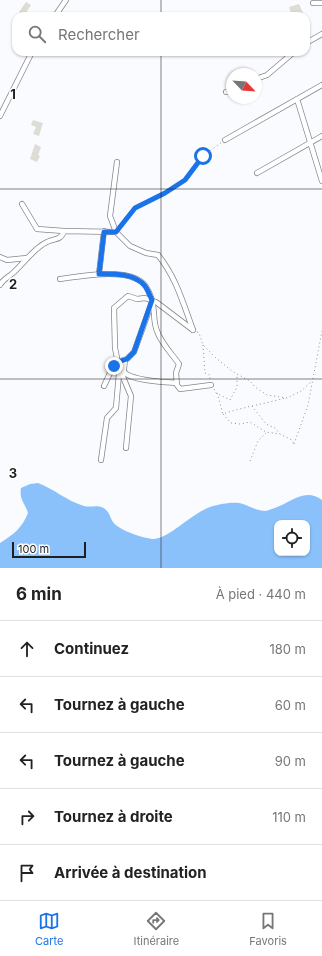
<!DOCTYPE html>
<html lang="fr">
<head>
<meta charset="utf-8">
<style>
	:root { --surface:#fff; --page:#f2f2f2; --text:#222; --muted:#767676; --line:#e0e0e0; --accent:#1a73e8 }
	body { margin:0; font-family:Inter,sans-serif; background:var(--page); color:var(--text) }
	.controls { position:absolute; right:12px; bottom:12px; display:grid; overflow:hidden; border-radius:8px; box-shadow:0 1px 3px #0004 }
	.controls button { width:36px; height:36px; display:grid; place-items:center; padding:0; border:0; border-bottom:1px solid var(--line); background:var(--surface); color:var(--text); font:20px sans-serif }
	.compass { position:absolute; left:226px; top:68px; width:36px; height:36px; border-radius:50%; background:var(--surface); box-shadow:0 1px 3px #0004; rotate:115deg }
	.scale { position:absolute; left:12px; bottom:10px; width:74px; box-sizing:border-box; padding-left:4px; border:2px solid #1e1f21; border-top:0; font-size:11px; line-height:14px; white-space:nowrap; color:#1e1f21; -webkit-text-stroke:3px #fff; paint-order:stroke }
	.stop { position:absolute; width:12px; height:12px; margin:-9px; border:3px solid #1a73e8; border-radius:50%; background:#fff }
	.stop.end { background:#1a73e8; border-color:#fff; box-shadow:0 1px 4px #0008 }
	.list { margin:0; padding:0; list-style:none }
	h2 { display:flex; justify-content:space-between; align-items:center; height:52px; margin:0; padding:0 16px; font-size:17px }
	h2 small { font-size:13px; font-weight:400; color:var(--muted) }
	.list li { display:grid; grid-template-columns:26px 1fr auto; gap:12px; align-items:center; box-sizing:border-box; height:56px; padding:0 16px; border-top:1px solid var(--line) }
	.list b { display:block; font-size:15px; white-space:nowrap }
	.list em { font-size:13px; font-style:normal; color:var(--muted) }
	.icon { flex:none; width:22px; height:22px; fill:none; stroke:currentColor; stroke-width:2; stroke-linecap:round; stroke-linejoin:round }
	.map { position:relative; flex:none; width:322px; height:568px; overflow:hidden }
	.search { position:absolute; background:var(--surface); box-shadow:0 1px 3px #0004; left:12px; right:12px; top:12px; height:44px; display:flex; align-items:center; gap:10px; box-sizing:border-box; padding:0 14px; border-radius:12px; color:var(--muted); font-size:15px }
	.sheet { height:332px; background:var(--surface) }
	nav { display:flex; justify-content:space-around; align-items:center; box-sizing:border-box; height:56px; border-top:1px solid var(--line); background:var(--surface); font-size:11px; color:var(--muted) }
	nav a { display:grid; justify-items:center; gap:2px }
	nav .on { color:var(--accent) }
	.map>svg:first-child { display:block }
</style>
</head>
<body>
<div class="map">
<svg width="322" height="568" viewBox="0 0 322 568">
	<rect width="100%" height="100%" fill="#f9fbff"/>
	<path fill="#8ac1fb" fill-rule="evenodd" d="M 38,483 C 54,489 67,501 84,506 C 91,508 98,504 105,509 C 110,513 110,518 113,522 C 118,530 145,539 154,539 C 170,538 194,511 213,506 C 221,504 235,501 243,504 C 251,507 258,511 266,511 C 272,509 278,507 284,504 C 297,497 309,490 322,500 L 322,568 L 0,568 L 0,543 C 13,535 22,528 28,513 C 25,503 19,500 21,488 L 30,484 ZM 277,523 L 307,523 L 307,553 L 277,553 Z"/>
	<g fill="#ddddd6">
		<polygon points="26,2 31,5 24,16 19,12"/>
		<polygon points="299,4 304,15 292,16 289,7"/>
		<polygon points="33,120 43,123 39,136 33,134 36,127 31,125"/>
		<polygon points="35,144 41,147 38,155 40,156 37,162 30,159"/>
	</g>
	<g fill="none" stroke-linecap="round" stroke-linejoin="round">
		<g stroke="#83888c" stroke-width="6">
			<g id="minor">
				<polyline points="313,3 322,3"/>
				<polyline points="55,16 66,0"/>
				<polyline points="306,43 322,34"/>
				<polyline points="256,79 267,75 294,52"/>
				<polyline points="226,92 232,90"/>
				<polyline points="297,99 322,181"/>
				<polyline points="0,116 32,52"/>
				<polyline points="225,140 322,85"/>
				<path d="M 117,162 L 110,216 L 116,232 L 130,246 L 146,253 L 158,255 C 176,277 183,303 193,330"/>
				<polyline points="257,173 322,136"/>
				<polyline points="22,204 37,229 64,231"/>
				<polyline points="0,257 7,260 27,258"/>
				<polyline points="99,274 104,231"/>
				<path d="M 60,279 C 82,276 127,267 144,284 C 147,287 151,296 152,301 C 155,310 153,322 157,331 C 161,343 172,354 179,364 L 176,373 L 177,385 L 180,389 L 211,385"/>
				<path d="M 0,285 C 3,279 9,277 14,272 C 24,263 35,247 47,242 C 54,238 61,241 64,231 L 116,232"/>
				<polyline points="125,360 123,377 131,396 126,448"/>
				<polyline points="115,363 127,359 134,352 152,302"/>
				<polyline points="104,386 117,358 115,348 114,308 128,296 137,299 145,298 156,302 193,330"/>
				<path d="M 101,460 L 107,418 L 116,408 L 119,373 L 124,372 C 132,381 164,382 176,383"/>
			</g>
		</g>
		<g stroke="#8f9194" stroke-width="1" stroke-dasharray="1 3" stroke-linecap="butt">
			<polyline points="120,226 135,208 165,193 185,180 203,156 222,142"/>
			<polyline points="197,332 199,333 203,345 216,358 233,372 250,381 255,387 267,395 287,398 301,391 312,381"/>
			<polyline points="203,345 205,373 210,375 210,381"/>
			<polyline points="214,389 216,393 230,400 237,387 237,374"/>
			<path d="M 217,393 L 223,414 C 243,407 264,404 285,398"/>
			<polyline points="252,406 266,424 275,428 280,434 292,440 294,444"/>
			<polyline points="223,414 231,423 240,424 250,422 266,432 280,434"/>
			<polyline points="294,444 308,405 322,331"/>
			<polyline points="250,461 258,441 266,433"/>
		</g>
		<use href="#minor" stroke="#fff" stroke-width="4.5"/>
	</g>
	<g fill="none" stroke-linecap="round" stroke-linejoin="round">
		<path stroke="#1a73e8" stroke-width="5" d="M 114,366 L 115,363 L 127,359 L 134,352 L 152,300 C 150,296 148,290 145,286 C 135,273 113,274 99,274 L 104,232 L 116,232 L 135,208 L 165,193 L 185,180 L 203,156"/>
	</g>
	<path fill="none" stroke="#1e1f21" stroke-width="1" stroke-opacity="0.55" d="M 161,0 L 161,16M 161,52 L 161,568M 0,189 L 322,189M 0,379 L 322,379"/>
	<g font-size="13" text-anchor="middle" font-weight="bold" fill="#1e1f21" stroke="#fff" stroke-width="3" stroke-linejoin="round" paint-order="stroke">
		<text x="13" y="99">1</text>
		<text x="13" y="289">2</text>
		<text x="13" y="478">3</text>
	</g>
</svg>
<div class="controls">
<button><svg class="icon" aria-label="locate" viewBox="0 0 24 24"><circle cx="12" cy="12" r="6"/><path d="M12 2v4M12 18v4M2 12h4M18 12h4"/></svg></button>
</div>
<svg class="compass" viewBox="-18 -18 36 36"><path d="M0-13l5 13h-10z" fill="#e53935"/><path d="M0 13l5-13h-10z" fill="#767676"/></svg>
<div class="scale">100 m</div>
<div class="stop" style="left:203px;top:156px"></div>
<div class="stop end" style="left:114px;top:366px"></div>
<div class="search"><svg class="icon" aria-label="search" viewBox="0 0 24 24"><circle cx="10" cy="10" r="6"/><path d="M15 15l6 6"/></svg>Rechercher</div>
</div>
<section class="sheet">
<h2>6 min<small>À pied · 440 m</small></h2>
<ul class="list">
<li><svg class="icon" aria-label="ahead" viewBox="0 0 24 24"><path d="M12 20V5M6 11l6-6 6 6"/></svg><div><b>Continuez</b></div><em>180 m</em></li>
<li><svg class="icon" aria-label="left" viewBox="0 0 24 24"><path d="M17 20v-9H6M10 6l-5 5 5 5"/></svg><div><b>Tournez à gauche</b></div><em>60 m</em></li>
<li><svg class="icon" aria-label="left" viewBox="0 0 24 24"><path d="M17 20v-9H6M10 6l-5 5 5 5"/></svg><div><b>Tournez à gauche</b></div><em>90 m</em></li>
<li><svg class="icon" aria-label="right" viewBox="0 0 24 24"><path d="M7 20v-9h11M14 6l5 5-5 5"/></svg><div><b>Tournez à droite</b></div><em>110 m</em></li>
<li><svg class="icon" aria-label="arrive" viewBox="0 0 24 24"><path d="M6 21V4h12l-3 4 3 4H6"/></svg><div><b>Arrivée à destination</b></div></li>
</ul>
</section>
<nav>
<a class="on"><svg class="icon" aria-label="map" viewBox="0 0 24 24"><path d="M3 6l6-2 6 2 6-2v14l-6 2-6-2-6 2zM9 4v14M15 6v14"/></svg>Carte</a>
<a><svg class="icon" aria-label="directions" viewBox="0 0 24 24"><path d="M12 3l9 9-9 9-9-9zM9 14v-3h6M13 9l2 2-2 2"/></svg>Itinéraire</a>
<a><svg class="icon" aria-label="saved" viewBox="0 0 24 24"><path d="M7 4h10v16l-5-4-5 4z"/></svg>Favoris</a>
</nav>
</body>
</html>
